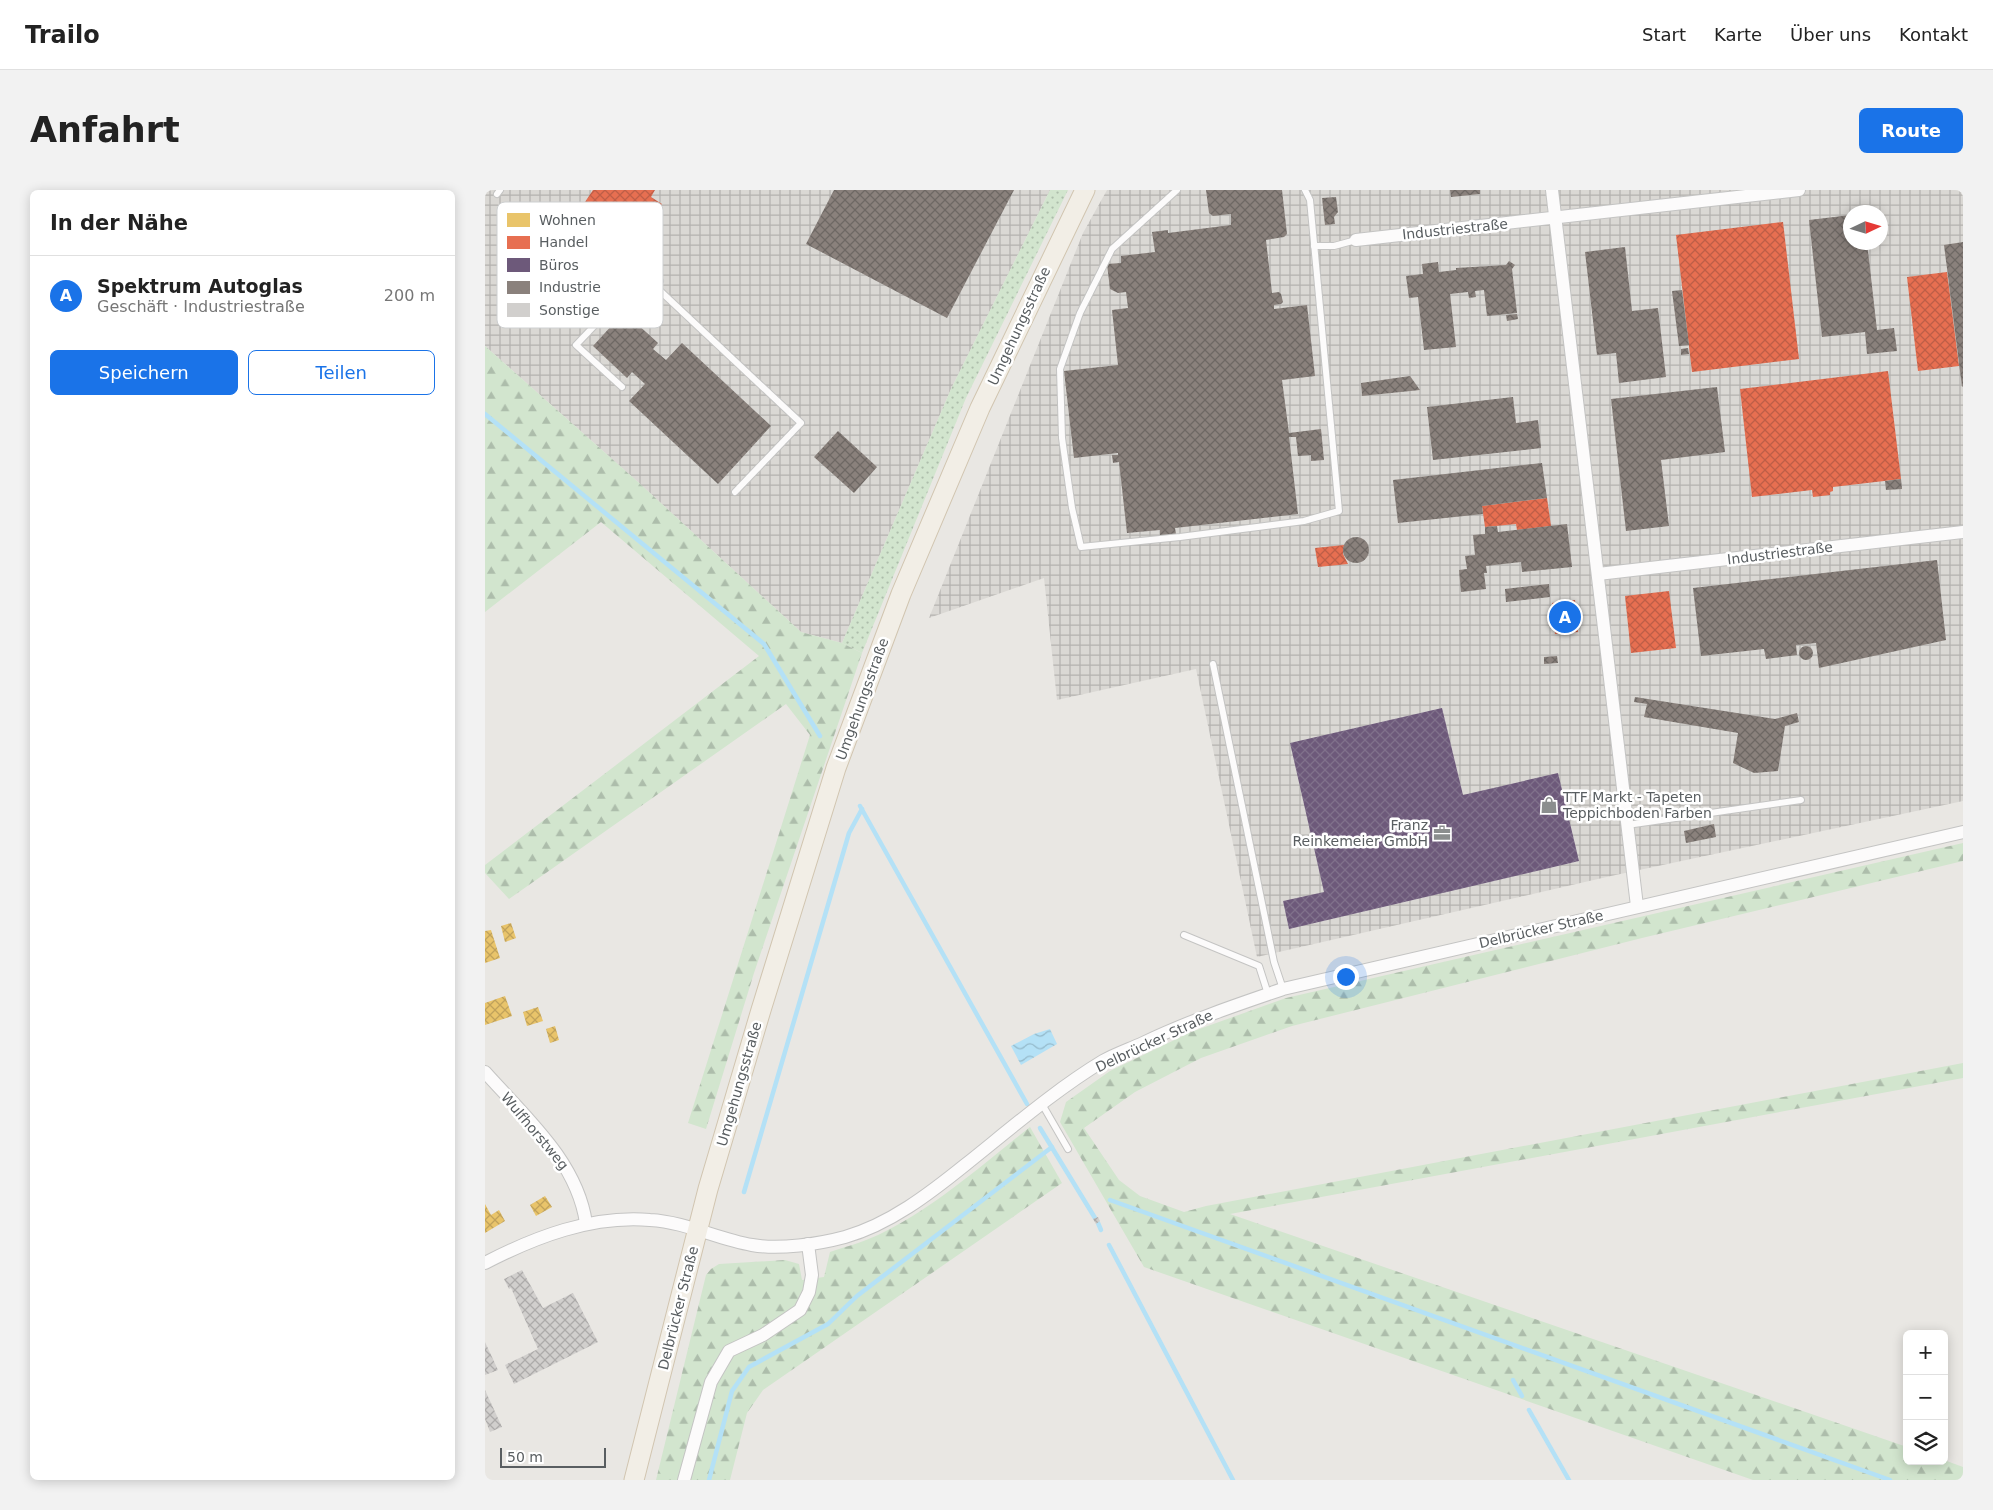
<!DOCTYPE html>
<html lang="de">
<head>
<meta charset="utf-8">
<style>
	:root { --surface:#fff; --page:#f2f2f2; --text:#222; --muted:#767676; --line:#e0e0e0; --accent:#1a73e8 }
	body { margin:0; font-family:"DejaVu Sans",sans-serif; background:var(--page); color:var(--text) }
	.controls { position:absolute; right:15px; bottom:15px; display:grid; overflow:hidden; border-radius:8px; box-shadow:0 2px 12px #0003 }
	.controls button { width:45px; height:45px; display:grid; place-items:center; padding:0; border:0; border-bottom:1px solid var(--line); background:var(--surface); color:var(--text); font:25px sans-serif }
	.compass { position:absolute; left:1358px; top:15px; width:45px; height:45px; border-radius:50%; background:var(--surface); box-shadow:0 2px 12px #0003; rotate:86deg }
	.scale { position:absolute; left:15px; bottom:12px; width:106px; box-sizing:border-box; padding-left:5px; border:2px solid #595e61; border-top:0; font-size:14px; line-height:18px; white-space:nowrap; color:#595e61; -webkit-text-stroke:4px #fff; paint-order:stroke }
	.you { position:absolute; left:860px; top:786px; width:18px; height:18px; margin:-12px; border:4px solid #fff; border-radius:50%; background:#1a73e8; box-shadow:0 0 0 8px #1a73e833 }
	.badge { display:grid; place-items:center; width:32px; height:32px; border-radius:50%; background:var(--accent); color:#fff; font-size:16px; font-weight:700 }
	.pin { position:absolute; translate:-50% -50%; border:2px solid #fff; box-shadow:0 1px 5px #0006 }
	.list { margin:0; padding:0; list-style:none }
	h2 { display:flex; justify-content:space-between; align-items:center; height:65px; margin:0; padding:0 20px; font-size:21px }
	h2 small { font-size:16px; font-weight:400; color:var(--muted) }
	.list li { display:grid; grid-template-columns:32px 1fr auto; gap:15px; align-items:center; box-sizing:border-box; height:80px; padding:0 20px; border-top:1px solid var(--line) }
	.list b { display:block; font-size:19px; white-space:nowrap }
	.list p { margin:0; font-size:16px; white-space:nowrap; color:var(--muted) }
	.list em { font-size:16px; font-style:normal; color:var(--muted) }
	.actions { display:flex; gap:10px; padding:15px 20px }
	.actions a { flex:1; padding:11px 0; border:1px solid var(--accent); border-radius:8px; text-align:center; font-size:18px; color:var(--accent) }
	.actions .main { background:var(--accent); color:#fff }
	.icon { flex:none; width:28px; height:28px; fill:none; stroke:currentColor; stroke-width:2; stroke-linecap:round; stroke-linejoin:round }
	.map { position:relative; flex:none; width:1478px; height:1290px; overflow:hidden; border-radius:8px }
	header { display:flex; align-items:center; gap:30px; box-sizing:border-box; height:70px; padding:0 25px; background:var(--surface); border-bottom:1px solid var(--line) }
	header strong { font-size:24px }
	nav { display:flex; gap:28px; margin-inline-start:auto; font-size:18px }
	.intro { display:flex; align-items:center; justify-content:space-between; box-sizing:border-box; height:120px; padding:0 30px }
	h1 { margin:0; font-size:35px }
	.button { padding:12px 22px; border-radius:8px; background:var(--accent); color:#fff; font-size:18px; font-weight:700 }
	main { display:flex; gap:30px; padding:0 30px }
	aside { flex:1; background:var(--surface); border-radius:8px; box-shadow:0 2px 12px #0003 }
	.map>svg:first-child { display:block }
</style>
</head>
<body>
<header>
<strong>Trailo</strong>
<nav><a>Start</a><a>Karte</a><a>Über uns</a><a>Kontakt</a></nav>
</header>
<div class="intro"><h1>Anfahrt</h1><a class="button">Route</a></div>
<main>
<aside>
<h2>In der Nähe<small></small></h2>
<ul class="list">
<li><span class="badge">A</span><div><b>Spektrum Autoglas</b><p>Geschäft · Industriestraße</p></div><em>200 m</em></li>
</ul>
<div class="actions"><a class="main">Speichern</a><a>Teilen</a></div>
</aside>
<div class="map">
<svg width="1478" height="1290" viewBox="0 0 1478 1290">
	<defs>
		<pattern id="industrial-grid" width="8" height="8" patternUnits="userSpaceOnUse" patternTransform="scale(1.25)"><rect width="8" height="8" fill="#dad8d4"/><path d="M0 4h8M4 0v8" fill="none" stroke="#b4b2af"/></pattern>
		<pattern id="grass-dots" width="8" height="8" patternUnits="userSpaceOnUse" patternTransform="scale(1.25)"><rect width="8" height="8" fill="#d2e5ce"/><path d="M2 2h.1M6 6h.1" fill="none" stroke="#adbdab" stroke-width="1.8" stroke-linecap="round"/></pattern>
		<pattern id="forest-firs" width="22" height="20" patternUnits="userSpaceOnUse" patternTransform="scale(1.25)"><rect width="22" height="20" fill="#d2e5ce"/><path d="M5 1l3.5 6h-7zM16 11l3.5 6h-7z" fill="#adbdab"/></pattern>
		<pattern id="water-waves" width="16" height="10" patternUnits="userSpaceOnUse" patternTransform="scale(1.25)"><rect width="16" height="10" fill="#b4e1f6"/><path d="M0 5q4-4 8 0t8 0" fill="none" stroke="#95bacb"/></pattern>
		<pattern id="homes-cross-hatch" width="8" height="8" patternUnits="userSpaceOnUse" patternTransform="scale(1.25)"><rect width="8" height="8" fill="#e9c46a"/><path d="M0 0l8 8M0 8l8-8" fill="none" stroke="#c0a25b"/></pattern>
		<pattern id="shops-cross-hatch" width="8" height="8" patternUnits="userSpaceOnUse" patternTransform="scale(1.25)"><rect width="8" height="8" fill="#e76f51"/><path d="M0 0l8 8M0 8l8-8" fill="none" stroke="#be5e47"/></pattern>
		<pattern id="offices-cross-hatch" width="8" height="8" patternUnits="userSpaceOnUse" patternTransform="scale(1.25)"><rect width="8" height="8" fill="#6d597a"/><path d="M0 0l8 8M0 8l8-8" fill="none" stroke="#80718b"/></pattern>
		<pattern id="industry-cross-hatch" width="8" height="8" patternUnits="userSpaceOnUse" patternTransform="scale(1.25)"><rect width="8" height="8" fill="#8a817c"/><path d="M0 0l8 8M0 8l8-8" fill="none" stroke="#6e6864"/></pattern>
		<pattern id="building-cross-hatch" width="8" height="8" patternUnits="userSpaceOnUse" patternTransform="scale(1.25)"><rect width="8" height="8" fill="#d1cfcd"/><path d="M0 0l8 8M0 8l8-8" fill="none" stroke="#adabaa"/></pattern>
	</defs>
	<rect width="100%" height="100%" fill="#e9e7e3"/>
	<g fill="url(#industrial-grid)" fill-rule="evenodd">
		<polygon points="0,0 565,0 466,199 357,453 316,442 153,292 0,156"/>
		<path d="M 622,0 L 1478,0 L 1478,611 L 1126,686 L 772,767 L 711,479 L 572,510 L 559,388 L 444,428 L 598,43 ZM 1366,22 L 1396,22 L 1396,52 L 1366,52 Z"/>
	</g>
	<polygon fill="url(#grass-dots)" points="565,0 583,0 481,208 377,463 357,453 466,199"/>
	<g fill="url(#forest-firs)">
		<polygon points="0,156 153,292 316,442 357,453 377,463 269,783 221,939 203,933 325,545 301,514 24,709 0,683 0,675 274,466 116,332 0,422"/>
		<polygon points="1478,653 1478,671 1157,748 807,836 716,868 650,902 599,938 634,990 655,1006 699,1022 721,1016 1478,873 1478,888 745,1024 1422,1257 1422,1271 1459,1270 1478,1277 1478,1290 1268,1290 659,1077 575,932 581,912 625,881 706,842 801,808"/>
		<path d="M 545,937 L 577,993 L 278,1200 L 262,1223 L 245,1290 L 171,1290 L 221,1085 L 226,1079 L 234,1074 L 300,1070 L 314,1074 L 317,1090 L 339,1087 L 345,1062 C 363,1056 382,1051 399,1042 C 453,1015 498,974 545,937 Z"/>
	</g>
	<polygon fill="url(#water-waves)" points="565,839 572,854 536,875 526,856 549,844"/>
	<g fill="url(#homes-cross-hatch)">
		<polygon points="26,733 31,748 20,752 16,736"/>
		<polygon points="6,740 15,768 0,773 0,741"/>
		<polygon points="20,806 27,826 0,835 0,813"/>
		<polygon points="53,817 58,831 42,836 38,822"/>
		<polygon points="70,836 74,850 65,853 61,839"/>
		<polygon points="60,1006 67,1017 51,1026 45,1015"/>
		<polygon points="0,1014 6,1025 14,1020 20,1031 0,1043"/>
	</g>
	<g fill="url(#shops-cross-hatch)">
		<polygon points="108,0 170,0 166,7 177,14 156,47 100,12"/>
		<polygon points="1298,32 1314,169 1207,182 1191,45"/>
		<polygon points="1462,82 1474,176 1433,181 1422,87"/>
		<polygon points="1403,181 1416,289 1348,297 1348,301 1345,302 1345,305 1328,307 1327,300 1267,307 1255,199"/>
		<polygon points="1062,308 1066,336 1032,340 1031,334 1000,337 997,316"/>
		<polygon points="859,355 858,364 863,374 833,377 830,358"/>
		<polygon points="1184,401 1191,458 1146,463 1140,406"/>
		<polygon points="1090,410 1093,442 1070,444 1067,413"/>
	</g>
	<polygon fill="url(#offices-cross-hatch)" points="957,518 978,605 1073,583 1094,671 804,739 798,711 839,702 805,553"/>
	<g fill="url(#industry-cross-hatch)">
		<polygon points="349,0 529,0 462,128 321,54"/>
		<polygon points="721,0 797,0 802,44 799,47 781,50 787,103 794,102 796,104 798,112 796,114 789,115 789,119 822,115 830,186 797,190 804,243 836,239 839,270 826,271 826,265 813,266 811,247 804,247 813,324 690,338 691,344 675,346 675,340 642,343 634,272 628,273 627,265 633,265 633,263 589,268 579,181 633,175 627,120 643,118 641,102 633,103 625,99 622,74 636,73 636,66 670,62 667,42 683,40 683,43 746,35 746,24 728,26 724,23"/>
		<polygon points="965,0 995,0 995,4 966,7"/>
		<polygon points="851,7 853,22 849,27 850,34 840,35 837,8"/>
		<polygon points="1366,25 1366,52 1382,52 1392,140 1409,138 1412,161 1382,164 1380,142 1337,147 1324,30"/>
		<polygon points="1478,52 1478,196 1477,197 1459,55"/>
		<polygon points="1140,57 1147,121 1173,118 1181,187 1134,193 1131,163 1112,165 1100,62"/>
		<polygon points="1024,71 1030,75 1027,79 1032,123 1002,126 999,100 990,101 991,107 984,108 983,102 965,104 971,157 939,160 933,107 924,108 921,86 938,84 937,74 953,72 954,82 971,80 971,78 1021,75"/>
		<polygon points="1197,100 1204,155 1194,156 1187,101"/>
		<polygon points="139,122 173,153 168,159 181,170 197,153 286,236 233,294 144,211 160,194 147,182 142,188 108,156"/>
		<polygon points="1032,124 1033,129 1022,131 1021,125"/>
		<polygon points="1203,158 1204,164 1196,165 1196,159"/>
		<polygon points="925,186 935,200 877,206 876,193"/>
		<polygon points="1232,197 1240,262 1176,270 1184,336 1141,341 1126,209"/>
		<polygon points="1028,207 1031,233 1053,230 1056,258 948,270 942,217"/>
		<polygon points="353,241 392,277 369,303 329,267"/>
		<polygon points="1057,273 1062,308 997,316 998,324 913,333 908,290"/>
		<polygon points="1416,289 1417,299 1401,300 1400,291"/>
		<polygon points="1082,334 1087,377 1037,382 1036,372 1001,376 1002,383 999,383 1001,399 976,402 974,380 982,379 980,366 990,365 988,345 1000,344 1000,337 1012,336 1013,342"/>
		<circle cx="871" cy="360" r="13"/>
		<polygon points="1452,370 1461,450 1334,478 1331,453 1311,455 1312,465 1281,469 1279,459 1216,466 1208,398"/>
		<polygon points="1064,394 1065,407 1021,412 1020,399"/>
		<circle cx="1321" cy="463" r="7"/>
		<polygon points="1072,466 1073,473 1059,474 1059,467"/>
		<polygon points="1150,507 1290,529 1312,523 1314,532 1300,536 1293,581 1269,583 1248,573 1253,543 1159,527 1162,514 1149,512"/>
		<polygon points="1079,607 1083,607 1085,613 1081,614"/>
		<polygon points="1229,634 1231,647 1201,653 1199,641"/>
	</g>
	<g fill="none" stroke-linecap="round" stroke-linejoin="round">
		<g stroke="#b4e1f6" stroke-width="4.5">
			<polyline points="0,224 279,454 335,546"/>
			<polyline points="375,616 542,914"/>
			<polyline points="555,938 610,1028"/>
			<polyline points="259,1002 364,643 377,619"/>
			<polyline points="625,1010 1405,1290"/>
			<polyline points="613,1033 616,1040"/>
			<polyline points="624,1055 748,1290"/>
			<polyline points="1028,1190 1037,1206"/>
			<polyline points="1044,1220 1084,1290"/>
			<polyline points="224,1290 247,1201 264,1177 343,1134 372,1106 567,957"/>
		</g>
	</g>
	<g fill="url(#building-cross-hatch)">
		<polygon points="613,1027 615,1031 611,1034 608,1029"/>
		<polygon points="37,1080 58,1118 88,1103 113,1152 29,1194 20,1175 53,1159 26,1098 24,1099 19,1089"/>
		<polygon points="0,1152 13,1180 0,1185"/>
		<polygon points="0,1200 17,1237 5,1242 0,1229"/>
	</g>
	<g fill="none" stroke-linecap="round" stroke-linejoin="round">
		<g stroke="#c4c4c3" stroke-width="8">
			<g id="lane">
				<polyline points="692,0 627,59 595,123 575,179 577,248 587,318 596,357 695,347 819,331 854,321 825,10 820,0"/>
				<polyline points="12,4 15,0"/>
				<polyline points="829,56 849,56 871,50"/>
				<polyline points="175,91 171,97 316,233 250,302"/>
				<polyline points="137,197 91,155 149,94 171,97"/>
				<polyline points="728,474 789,772 798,799"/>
				<polyline points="1142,635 1316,610"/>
				<polyline points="699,745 774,776 783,804"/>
				<polyline points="557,914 583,959"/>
			</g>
		</g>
		<g stroke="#c4c4c3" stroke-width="14">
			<g id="street">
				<polyline points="1067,0 1152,716"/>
				<polyline points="871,50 1314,0"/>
				<polyline points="1113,384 1478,342"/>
				<path d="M 0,882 C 40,927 92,971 101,1033"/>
				<path d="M 0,1073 C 50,1047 107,1025 165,1030 C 201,1032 232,1049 267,1055 C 294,1060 334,1054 360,1047 C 405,1034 444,1004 480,975 C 524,940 570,900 618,871 C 630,864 645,859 658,853 C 704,831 751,815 798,799 L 1478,642"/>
				<polyline points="199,1290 226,1192 244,1161 278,1145 315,1120 324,1102 327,1085 323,1054"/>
			</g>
		</g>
		<g stroke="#d1c5b0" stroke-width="21">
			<polyline id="primary" points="149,1290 223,999 276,820 351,578 416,404 495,218 600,0"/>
		</g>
		<use href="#lane" stroke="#fcfbfb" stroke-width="6"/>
		<use href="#street" stroke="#fcfbfb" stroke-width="12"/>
		<use href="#primary" stroke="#f2eee6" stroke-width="19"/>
	</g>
	<defs>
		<g id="shop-bare" transform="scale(1.35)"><path d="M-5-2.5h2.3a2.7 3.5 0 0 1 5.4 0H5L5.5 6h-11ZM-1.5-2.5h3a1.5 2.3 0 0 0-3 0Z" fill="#8b8e8e" stroke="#fff" stroke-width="2.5" paint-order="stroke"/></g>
		<g id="office-bare" transform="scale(1.35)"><path d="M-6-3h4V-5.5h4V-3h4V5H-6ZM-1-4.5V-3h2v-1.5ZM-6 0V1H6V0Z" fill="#8b8e8e" stroke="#fff" stroke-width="2.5" paint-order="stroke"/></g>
	</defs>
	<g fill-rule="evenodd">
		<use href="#shop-bare" x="1064" y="615"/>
		<use href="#office-bare" x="957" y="643"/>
	</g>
	<g text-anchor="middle" stroke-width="5" stroke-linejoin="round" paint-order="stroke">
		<g font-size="14" fill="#595e61" stroke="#fff">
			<text transform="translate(970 39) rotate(-6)" y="5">Industriestraße</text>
			<text transform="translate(534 136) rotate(-65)" y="5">Umgehungsstraße</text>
			<text transform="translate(1295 363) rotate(-7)" y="5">Industriestraße</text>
			<text transform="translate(377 509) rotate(-70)" y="5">Umgehungsstraße</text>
			<text transform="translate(1056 739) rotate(-13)" y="5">Delbrücker Straße</text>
			<text transform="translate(669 851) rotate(-25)" y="5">Delbrücker Straße</text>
			<text transform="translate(254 894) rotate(-74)" y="5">Umgehungsstraße</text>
			<text transform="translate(50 941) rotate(50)" y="5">Wulfhorstweg</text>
			<text transform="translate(193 1118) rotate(-76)" y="5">Delbrücker Straße</text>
		</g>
		<g font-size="14" fill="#595e61" stroke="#fff" text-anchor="start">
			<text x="1078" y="612">TTF Markt - Tapeten<tspan x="1078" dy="16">Teppichboden Farben</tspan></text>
			<text x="943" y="640" text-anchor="end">Franz<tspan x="943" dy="16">Reinkemeier GmbH</tspan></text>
		</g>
	</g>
	<rect x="12" y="12" width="166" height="126" rx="8" fill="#fff" stroke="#cdcfd0" stroke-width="1"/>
	<rect x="22" y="23" width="23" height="14" fill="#e9c46a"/>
	<rect x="22" y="46" width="23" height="13" fill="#e76f51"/>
	<rect x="22" y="68" width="23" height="14" fill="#6d597a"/>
	<rect x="22" y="91" width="23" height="13" fill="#8a817c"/>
	<rect x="22" y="113" width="23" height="14" fill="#d1cfcd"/>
	<g font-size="14" fill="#595e61">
		<text x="54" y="35">Wohnen</text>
		<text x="54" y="57">Handel</text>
		<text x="54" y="80">Büros</text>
		<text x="54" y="102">Industrie</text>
		<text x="54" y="125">Sonstige</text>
	</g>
</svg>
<div class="controls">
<button>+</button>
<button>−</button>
<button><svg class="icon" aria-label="layers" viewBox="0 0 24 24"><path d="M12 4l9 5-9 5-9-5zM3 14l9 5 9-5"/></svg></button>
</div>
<svg class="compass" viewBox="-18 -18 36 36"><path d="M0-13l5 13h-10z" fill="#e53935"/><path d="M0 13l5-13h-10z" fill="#767676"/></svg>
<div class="scale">50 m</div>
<div class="you"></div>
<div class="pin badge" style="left:1080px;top:427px">A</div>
</div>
</main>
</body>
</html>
